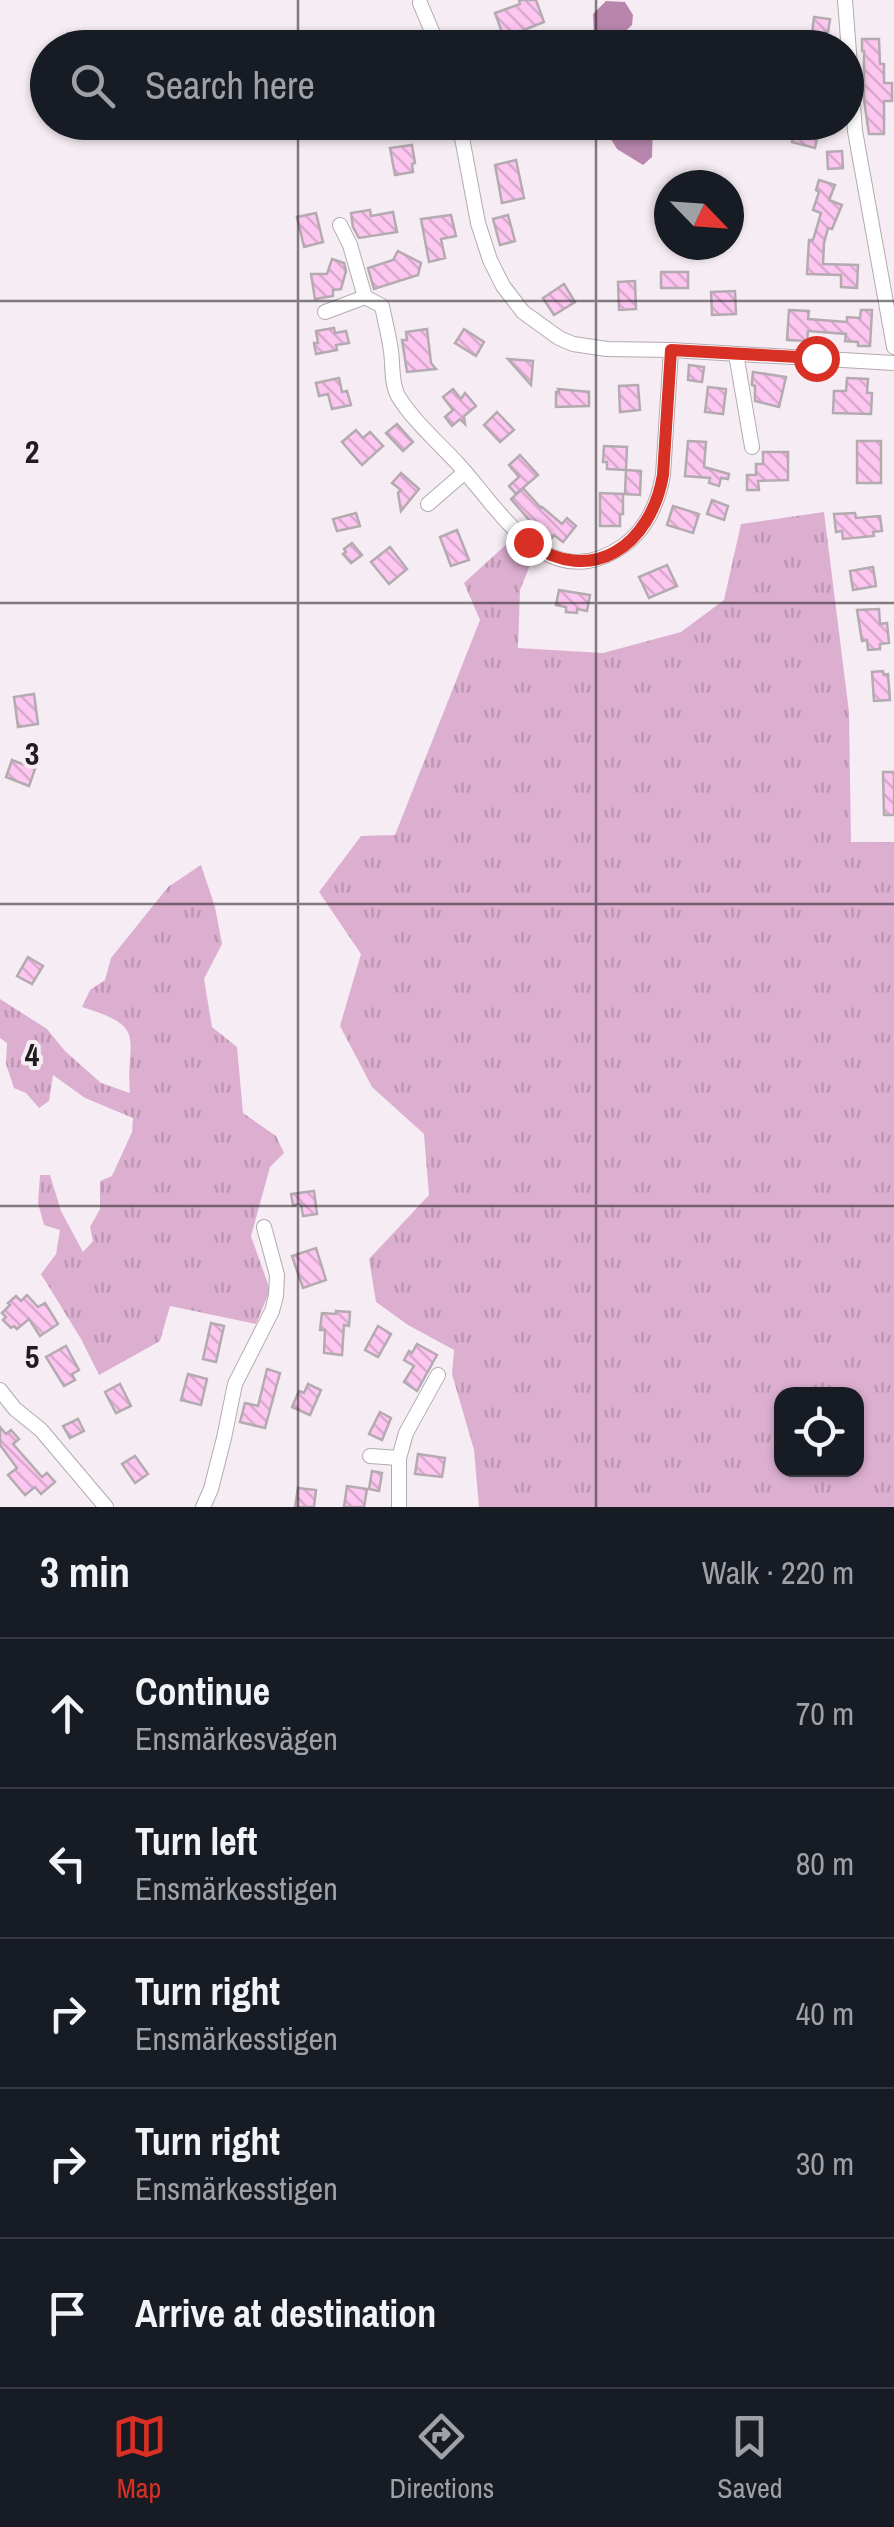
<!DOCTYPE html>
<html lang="en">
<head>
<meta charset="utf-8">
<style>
	:root { --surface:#171b24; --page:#20242c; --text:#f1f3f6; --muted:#9ea1a6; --line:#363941; --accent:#d93025 }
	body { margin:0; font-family:"Archivo Narrow",sans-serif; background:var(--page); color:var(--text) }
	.controls { position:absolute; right:30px; bottom:30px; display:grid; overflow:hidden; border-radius:20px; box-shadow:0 2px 8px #0004 }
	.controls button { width:90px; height:90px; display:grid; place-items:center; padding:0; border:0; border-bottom:2px solid var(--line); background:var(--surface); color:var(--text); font:50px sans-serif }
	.compass { position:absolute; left:654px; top:170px; width:90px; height:90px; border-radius:50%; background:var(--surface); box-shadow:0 2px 8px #0004; rotate:115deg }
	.stop { position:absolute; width:30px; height:30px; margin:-22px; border:8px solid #d93025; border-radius:50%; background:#fff }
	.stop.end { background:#d93025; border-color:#fff; box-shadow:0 2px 10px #0008 }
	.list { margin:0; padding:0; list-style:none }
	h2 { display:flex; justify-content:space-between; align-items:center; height:130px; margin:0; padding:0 40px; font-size:42px }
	h2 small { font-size:32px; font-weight:400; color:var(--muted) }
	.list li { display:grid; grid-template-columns:65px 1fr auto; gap:30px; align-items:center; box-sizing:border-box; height:150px; padding:0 40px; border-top:2px solid var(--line) }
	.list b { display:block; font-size:38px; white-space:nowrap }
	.list p { margin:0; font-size:32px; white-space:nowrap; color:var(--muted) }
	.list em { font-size:32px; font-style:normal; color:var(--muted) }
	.icon { flex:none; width:55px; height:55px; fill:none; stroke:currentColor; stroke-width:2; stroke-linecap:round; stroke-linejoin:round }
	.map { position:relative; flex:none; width:894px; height:1507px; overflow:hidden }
	.search { position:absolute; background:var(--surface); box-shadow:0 2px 8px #0004; left:30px; right:30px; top:30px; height:110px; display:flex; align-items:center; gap:25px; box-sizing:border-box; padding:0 35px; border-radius:55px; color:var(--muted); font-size:38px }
	.sheet { height:880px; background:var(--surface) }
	nav { display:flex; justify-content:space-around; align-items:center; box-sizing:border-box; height:140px; border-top:2px solid var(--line); background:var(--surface); font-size:28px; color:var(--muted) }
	nav a { display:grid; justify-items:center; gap:5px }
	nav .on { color:var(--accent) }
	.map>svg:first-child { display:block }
</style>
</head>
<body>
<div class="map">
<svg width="894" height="1507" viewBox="0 0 894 1507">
	<defs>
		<pattern id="grass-tufts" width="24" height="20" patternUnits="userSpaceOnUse" patternTransform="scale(2.5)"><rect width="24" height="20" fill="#dcafd1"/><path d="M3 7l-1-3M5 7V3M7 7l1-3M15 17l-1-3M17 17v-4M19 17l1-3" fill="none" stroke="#bc96b3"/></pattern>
		<pattern id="building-back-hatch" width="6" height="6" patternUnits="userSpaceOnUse" patternTransform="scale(2.5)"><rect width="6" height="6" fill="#fdc6f0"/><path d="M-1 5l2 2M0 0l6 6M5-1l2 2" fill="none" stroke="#d9aacd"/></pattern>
	</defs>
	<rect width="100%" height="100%" fill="#f6ecf3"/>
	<g fill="url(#grass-tufts)" fill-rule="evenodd">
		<path d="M 824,512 L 849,712 L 851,842 L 894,842 L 894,1507 L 479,1507 L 474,1450 L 452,1374 L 454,1350 L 408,1325 L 376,1302 L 369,1259 L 429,1195 L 424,1134 L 372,1087 L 340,1026 L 361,954 L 319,892 L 361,836 L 395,835 L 480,620 L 464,583 L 511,540 L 533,558 L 520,590 L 518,648 L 603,653 L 681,632 L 724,600 L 741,524 ZM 782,1394 L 856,1394 L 856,1470 L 782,1470 Z"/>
		<path d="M 201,865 L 215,907 L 222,944 L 204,979 L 212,1027 L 237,1047 L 243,1113 L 276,1136 L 284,1153 L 270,1167 L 251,1236 L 270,1290 L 256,1324 L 170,1306 L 160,1341 L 99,1375 L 81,1339 L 41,1274 L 56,1254 L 60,1230 L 44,1225 L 38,1203 L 40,1175 L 50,1175 L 61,1211 L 83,1252 L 93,1241 L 90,1227 L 100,1209 L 100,1181 L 112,1176 L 132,1132 L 133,1118 L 85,1098 L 53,1075 L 49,1101 L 39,1108 L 26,1093 L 14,1088 L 6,1064 L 7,1043 L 0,1038 L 0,999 L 47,1029 L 65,1051 L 101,1083 L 130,1093 C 125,1037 150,1028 82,1007 L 90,990 L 105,980 L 111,958 L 168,887 Z"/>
	</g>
	<g fill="#b886ad">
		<polygon points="606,1 625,2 633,15 632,25 613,43 594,36 593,14"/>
		<polygon points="601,123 653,123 652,157 643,165 617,149"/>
	</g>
	<g fill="url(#building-back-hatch)" stroke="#b4abb1" stroke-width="2.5">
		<polygon points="519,0 536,0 544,22 504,38 495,13 520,4"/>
		<polygon points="814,17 830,19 828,32 824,32 823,45 811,43"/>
		<polygon points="862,39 879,39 880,64 884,64 884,83 892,83 892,101 884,101 884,134 869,134 864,100 864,51 862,51"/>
		<polygon points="796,124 819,130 815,148 792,142"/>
		<polygon points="412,145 415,163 412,164 413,172 395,175 390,148"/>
		<polygon points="842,151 843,168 828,169 827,152"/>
		<polygon points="516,160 524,198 502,203 495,165"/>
		<polygon points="819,180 835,185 829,200 842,205 832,229 828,228 824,243 823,264 858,265 857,288 841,287 841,275 807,274 809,240 813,240 821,213 813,210 819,192 816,190"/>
		<polygon points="370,210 371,216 393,212 397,232 359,238 353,227 351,213"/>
		<polygon points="316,213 323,242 304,247 297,217"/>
		<polygon points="451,215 456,236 441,239 445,258 429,262 421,219"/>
		<polygon points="508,215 515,241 500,245 493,219"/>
		<polygon points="398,251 421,263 418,275 374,289 368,268 393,260"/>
		<polygon points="332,259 344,263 346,271 341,289 333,290 333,296 315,299 311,274 327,274"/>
		<rect x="661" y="272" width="27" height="16"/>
		<polygon points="635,281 636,309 619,310 618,282"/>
		<polygon points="564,284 575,302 554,315 543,298"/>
		<polygon points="735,291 736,314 712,315 711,292"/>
		<polygon points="789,310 809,311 808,319 847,322 847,317 860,318 861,310 872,310 870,346 858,346 858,342 845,341 846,334 808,331 807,341 787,340"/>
		<polygon points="334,328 335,333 346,331 349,343 336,345 337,350 316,354 314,343 318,343 316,331"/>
		<polygon points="427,329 431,363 436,369 407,372 402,340 407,340 406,332"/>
		<polygon points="464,329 484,342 476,356 455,343"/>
		<polygon points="508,359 533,361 531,385"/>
		<polygon points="689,365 704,367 702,382 688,380"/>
		<polygon points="753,372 786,377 779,407 755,401 755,386 752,385 752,381"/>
		<polygon points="339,378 342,392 347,391 351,405 332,409 328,394 319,396 316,383"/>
		<polygon points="847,378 868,379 867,393 872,393 871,414 833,413 834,391 846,391"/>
		<polygon points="638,385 640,410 620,412 619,386"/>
		<polygon points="708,387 726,389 723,414 705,412"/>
		<polygon points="453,389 461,399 465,393 476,406 464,416 465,424 460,419 452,426 445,417 453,410 443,397"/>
		<polygon points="558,389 589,392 589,406 556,407 556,392 559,392"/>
		<polygon points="497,412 514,430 500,442 484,425"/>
		<polygon points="397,424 413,442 403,451 386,433"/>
		<polygon points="356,430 363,438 370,432 383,446 362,465 342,442"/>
		<polygon points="688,441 706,442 704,467 729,474 728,479 721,478 719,486 709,483 710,478 685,476"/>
		<rect x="857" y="441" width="24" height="42"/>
		<polygon points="604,446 627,447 626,470 607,469 607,462 603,462"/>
		<polygon points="763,452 788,452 788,480 758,481 759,490 747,490 747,475 756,475 756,464 763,464"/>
		<polygon points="520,455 538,475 516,494 509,486 519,477 509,465"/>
		<polygon points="626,470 641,471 640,495 625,494"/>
		<polygon points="401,473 419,489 401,511 398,493 401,490 392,483"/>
		<polygon points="523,488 541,508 542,507 562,524 567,518 576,526 563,542 554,535 551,539 531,522 511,499"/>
		<polygon points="600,493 623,494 623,514 620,514 620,526 600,526"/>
		<polygon points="712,500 728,506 724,520 707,514"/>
		<polygon points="673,506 699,514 693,533 667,525"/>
		<polygon points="356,513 360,526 337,531 333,519"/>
		<polygon points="855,513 856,518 880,516 882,531 873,532 874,536 843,539 842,531 836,532 834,514"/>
		<polygon points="457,530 469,560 451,566 440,537"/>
		<polygon points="352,543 362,555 351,563 343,554 346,552 344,549"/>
		<polygon points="390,547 407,569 389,584 371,562"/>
		<polygon points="667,565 677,586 649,598 639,577"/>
		<polygon points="873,567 876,586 853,590 850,571"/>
		<polygon points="559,590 590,595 587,611 577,609 577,613 566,612 566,607 556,605"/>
		<polygon points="879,609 880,624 887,623 889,643 880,644 880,649 868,650 867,640 862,641 857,610"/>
		<polygon points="883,671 884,675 888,674 890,700 874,701 872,672"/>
		<polygon points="34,694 38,724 18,727 14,697"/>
		<polygon points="12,760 35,769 29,786 6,777"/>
		<polygon points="883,772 894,772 894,815 884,815"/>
		<polygon points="28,957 43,966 32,984 17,976"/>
		<polygon points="314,1191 317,1214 303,1216 301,1204 293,1205 291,1194"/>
		<polygon points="316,1248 326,1280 303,1288 292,1256"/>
		<polygon points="27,1295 38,1307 45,1303 58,1324 40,1336 29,1319 17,1329 14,1326 11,1328 3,1320 6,1317 2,1313 10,1305 8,1303 16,1296 21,1301"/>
		<polygon points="336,1311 350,1312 349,1326 344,1325 342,1355 324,1353 325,1330 320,1330 322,1313 336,1314"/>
		<polygon points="211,1323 224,1326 216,1362 203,1359"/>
		<polygon points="378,1326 391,1334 378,1357 365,1350"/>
		<polygon points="417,1344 437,1355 417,1391 404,1382 414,1366 404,1360 409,1351 412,1353"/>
		<polygon points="66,1346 79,1370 72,1374 75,1380 64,1386 46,1357"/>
		<polygon points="267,1369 280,1373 265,1428 240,1422 245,1403 258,1406"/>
		<polygon points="188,1374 207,1379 201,1405 181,1400"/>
		<polygon points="120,1384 131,1406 116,1413 105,1392"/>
		<polygon points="308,1384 321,1390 310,1415 292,1407 299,1391 304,1393"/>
		<polygon points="380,1412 391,1418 382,1440 369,1434"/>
		<polygon points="78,1419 84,1431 70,1438 63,1426"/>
		<polygon points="0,1427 6,1434 11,1430 19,1439 13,1444 42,1477 47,1473 55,1482 41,1494 35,1487 25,1495 8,1475 17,1468 0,1445"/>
		<polygon points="418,1454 445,1458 442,1477 415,1474"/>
		<polygon points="135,1456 148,1474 135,1483 122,1464"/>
		<polygon points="372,1471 382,1473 379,1491 369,1489"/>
		<polygon points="347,1486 367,1489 364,1507 344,1507"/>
		<polygon points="298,1488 316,1490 314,1507 295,1507"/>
	</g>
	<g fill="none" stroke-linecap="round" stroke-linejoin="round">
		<g stroke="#b3aab0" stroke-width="16">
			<g id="minor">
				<polyline points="845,0 855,131 894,347"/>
				<polyline points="420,3 439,48"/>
				<polyline points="459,122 478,223 490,260 503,286 523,312 559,338 573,344 607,349 671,350 894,363"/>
				<path d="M 340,225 L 350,245 L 365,297 L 382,306 C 385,321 389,336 391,351 C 393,365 391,383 398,396 C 414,422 439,443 459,465 C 502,513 549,597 623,546 C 647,529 658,503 663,475 L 671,350"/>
				<polyline points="325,312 365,297"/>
				<polyline points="736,354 752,447"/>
				<polyline points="428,504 465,472"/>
				<polyline points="0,1390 15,1409 41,1430 106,1507"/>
				<polyline points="370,1456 399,1458"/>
				<polyline points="203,1507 211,1489 224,1438 235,1384 272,1311 276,1296 277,1275 264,1227"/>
				<polyline points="399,1507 399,1458 406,1433 438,1375"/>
			</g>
		</g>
		<use href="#minor" stroke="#fff" stroke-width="14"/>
	</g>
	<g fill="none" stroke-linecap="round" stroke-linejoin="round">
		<path stroke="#d93025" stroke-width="12" d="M 528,542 C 592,588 651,545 663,475 L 671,350 L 816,358"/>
	</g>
	<path fill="none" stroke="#201d1f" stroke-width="2.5" stroke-opacity="0.55" d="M 298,0 L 298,48M 596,0 L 596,48M 298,122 L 298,1507M 596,122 L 596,1507M 0,301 L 894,301M 0,603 L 894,603M 0,904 L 894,904M 0,1206 L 894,1206"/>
	<g font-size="32" text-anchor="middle" font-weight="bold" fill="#201d1f" stroke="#f6ecf3" stroke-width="8" stroke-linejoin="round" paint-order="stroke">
		<text x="32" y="463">2</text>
		<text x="32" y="765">3</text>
		<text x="32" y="1066">4</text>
		<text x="32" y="1368">5</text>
	</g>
</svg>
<div class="controls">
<button><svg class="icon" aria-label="locate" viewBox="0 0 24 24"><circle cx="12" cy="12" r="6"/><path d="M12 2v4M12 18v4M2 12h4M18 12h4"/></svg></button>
</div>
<svg class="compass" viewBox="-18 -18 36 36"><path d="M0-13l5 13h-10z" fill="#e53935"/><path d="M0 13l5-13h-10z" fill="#9ea1a6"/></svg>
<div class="stop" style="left:816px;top:358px"></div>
<div class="stop end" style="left:528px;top:542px"></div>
<div class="search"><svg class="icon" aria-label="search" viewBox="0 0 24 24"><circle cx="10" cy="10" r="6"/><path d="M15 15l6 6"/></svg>Search here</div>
</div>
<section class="sheet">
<h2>3 min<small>Walk · 220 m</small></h2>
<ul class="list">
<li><svg class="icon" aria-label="ahead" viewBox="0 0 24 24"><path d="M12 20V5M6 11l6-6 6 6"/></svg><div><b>Continue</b><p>Ensmärkesvägen</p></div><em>70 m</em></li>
<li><svg class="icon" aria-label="left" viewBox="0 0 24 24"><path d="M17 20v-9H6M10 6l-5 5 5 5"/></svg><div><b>Turn left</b><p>Ensmärkesstigen</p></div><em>80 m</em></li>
<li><svg class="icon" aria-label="right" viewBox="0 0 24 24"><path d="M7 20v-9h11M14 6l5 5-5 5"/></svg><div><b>Turn right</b><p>Ensmärkesstigen</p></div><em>40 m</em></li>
<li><svg class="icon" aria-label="right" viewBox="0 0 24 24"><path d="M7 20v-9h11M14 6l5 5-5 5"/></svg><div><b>Turn right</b><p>Ensmärkesstigen</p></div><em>30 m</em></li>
<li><svg class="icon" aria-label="arrive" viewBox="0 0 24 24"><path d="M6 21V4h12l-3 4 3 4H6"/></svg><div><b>Arrive at destination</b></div></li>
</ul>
</section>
<nav>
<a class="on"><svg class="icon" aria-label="map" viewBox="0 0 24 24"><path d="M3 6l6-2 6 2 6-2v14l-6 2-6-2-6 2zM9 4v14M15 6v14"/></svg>Map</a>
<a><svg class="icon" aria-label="directions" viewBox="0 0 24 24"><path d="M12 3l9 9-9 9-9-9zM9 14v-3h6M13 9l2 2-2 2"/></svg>Directions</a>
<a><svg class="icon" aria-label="saved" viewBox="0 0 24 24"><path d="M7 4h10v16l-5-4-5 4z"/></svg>Saved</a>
</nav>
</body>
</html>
